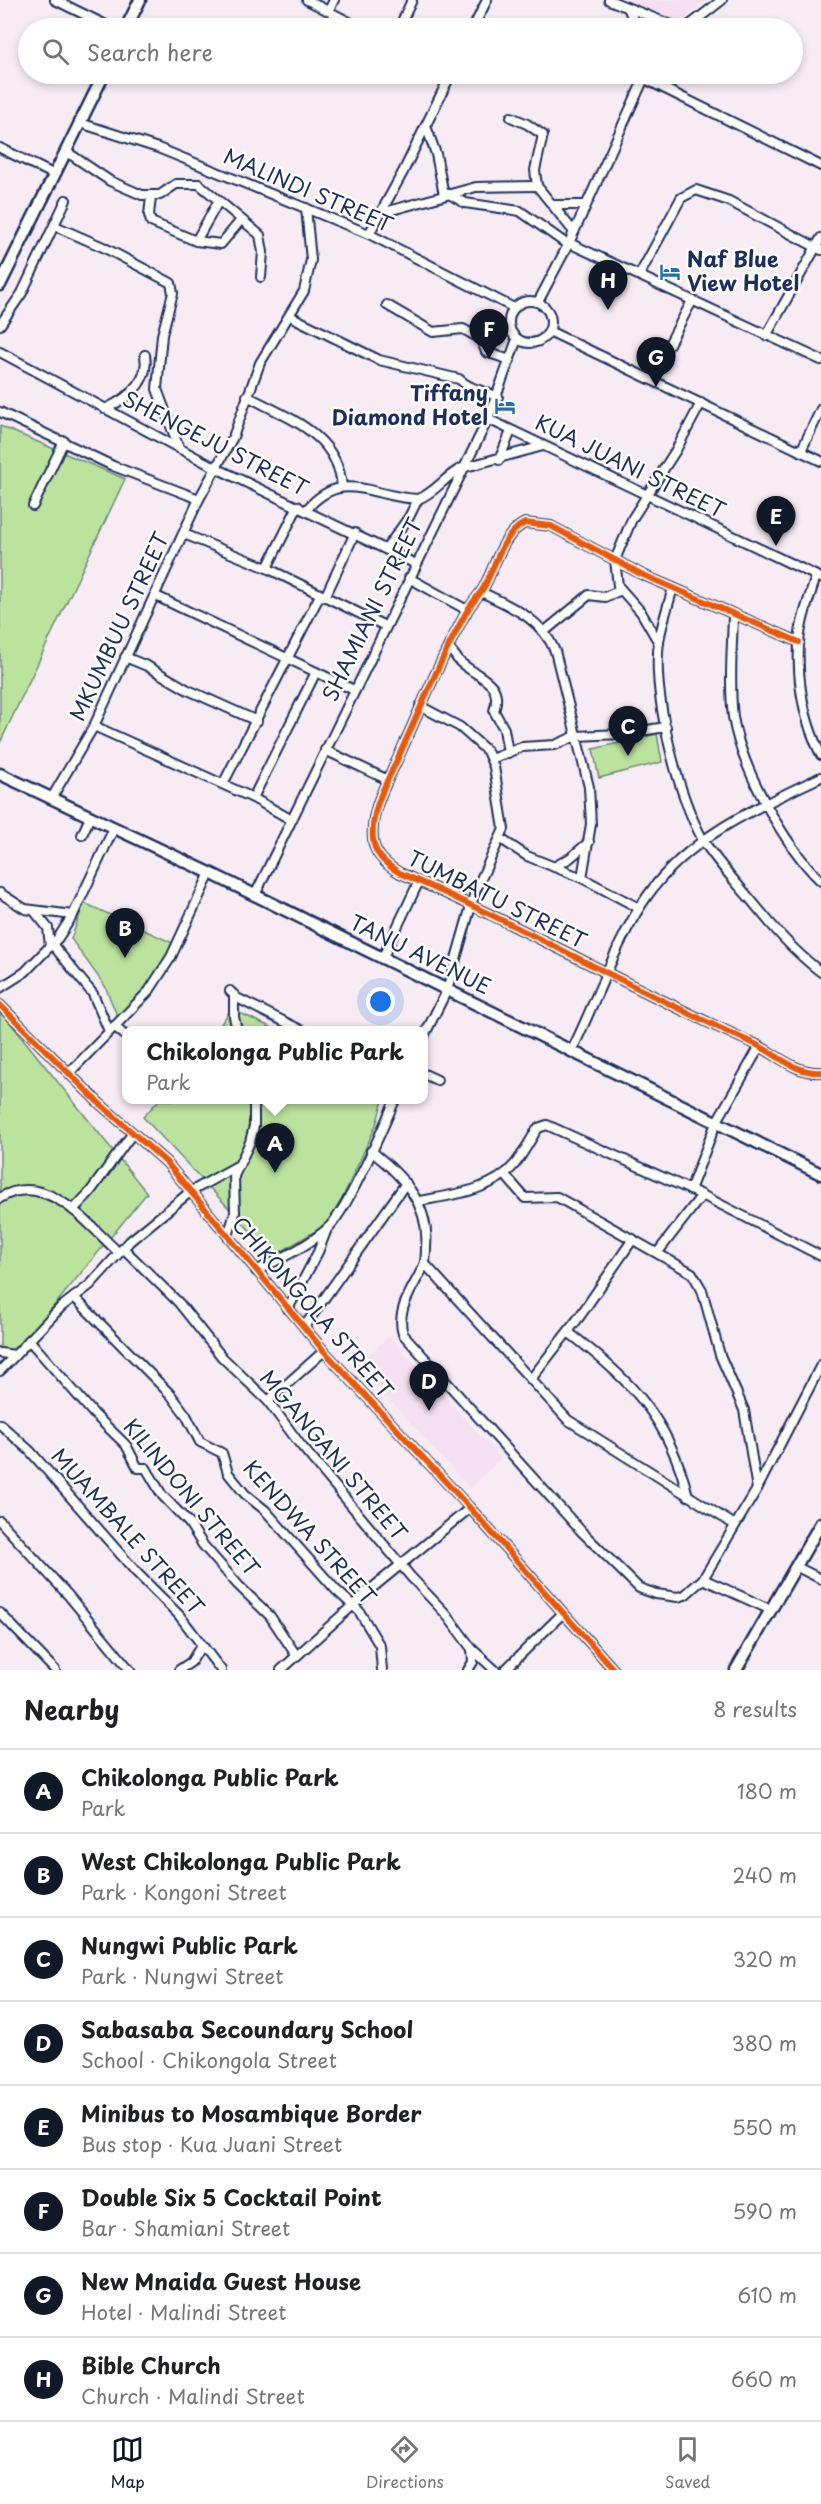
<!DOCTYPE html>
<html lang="en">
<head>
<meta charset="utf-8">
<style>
	:root { --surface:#fff; --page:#f2f2f2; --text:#202124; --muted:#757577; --line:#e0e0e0; --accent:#111827 }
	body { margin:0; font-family:"Playpen Sans",sans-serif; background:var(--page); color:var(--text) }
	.you { position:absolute; left:381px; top:1002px; width:21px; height:21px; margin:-15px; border:4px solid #fff; border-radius:50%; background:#1a73e8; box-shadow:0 0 0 9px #1a73e833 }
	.badge { display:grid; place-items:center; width:39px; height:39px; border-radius:50%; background:var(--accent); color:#fff; font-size:20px; font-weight:700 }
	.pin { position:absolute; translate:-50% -50px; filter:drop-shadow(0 2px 3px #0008) }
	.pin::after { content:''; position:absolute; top:32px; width:21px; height:18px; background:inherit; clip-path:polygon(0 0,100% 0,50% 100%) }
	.popup { position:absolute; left:122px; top:1026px; width:306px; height:78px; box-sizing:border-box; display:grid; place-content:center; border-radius:12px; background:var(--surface); filter:drop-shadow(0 2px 4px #0005); font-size:20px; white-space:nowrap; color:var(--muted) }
	.popup b { font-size:22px; color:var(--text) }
	.popup::after { content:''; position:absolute; left:50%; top:100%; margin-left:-12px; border:12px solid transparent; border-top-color:var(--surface) }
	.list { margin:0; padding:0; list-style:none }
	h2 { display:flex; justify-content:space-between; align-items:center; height:78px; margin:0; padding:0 24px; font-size:26px }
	h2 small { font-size:20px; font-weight:400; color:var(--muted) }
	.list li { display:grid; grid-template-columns:39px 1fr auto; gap:18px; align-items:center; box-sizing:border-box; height:84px; padding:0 24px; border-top:2px solid var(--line) }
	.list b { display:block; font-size:22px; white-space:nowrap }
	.list p { margin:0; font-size:20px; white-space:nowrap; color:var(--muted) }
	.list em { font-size:20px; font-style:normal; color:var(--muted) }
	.icon { flex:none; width:33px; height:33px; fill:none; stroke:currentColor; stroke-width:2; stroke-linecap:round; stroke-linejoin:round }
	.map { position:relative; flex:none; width:821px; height:1670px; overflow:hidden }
	.search { position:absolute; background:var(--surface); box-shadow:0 3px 9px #0003; left:18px; right:18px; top:18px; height:66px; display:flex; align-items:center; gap:15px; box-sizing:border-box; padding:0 21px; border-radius:33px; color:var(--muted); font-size:22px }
	.sheet { height:750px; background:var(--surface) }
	nav { display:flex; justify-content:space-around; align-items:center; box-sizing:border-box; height:84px; border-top:2px solid var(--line); background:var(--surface); font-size:16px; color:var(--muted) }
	nav a { display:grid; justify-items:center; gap:3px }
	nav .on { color:var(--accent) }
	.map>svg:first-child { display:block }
</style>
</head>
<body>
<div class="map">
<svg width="821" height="1670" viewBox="0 0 821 1670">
	<rect width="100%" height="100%" fill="#f8ecf4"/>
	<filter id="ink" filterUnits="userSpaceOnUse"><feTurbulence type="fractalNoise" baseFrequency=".0167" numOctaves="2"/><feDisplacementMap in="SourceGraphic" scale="12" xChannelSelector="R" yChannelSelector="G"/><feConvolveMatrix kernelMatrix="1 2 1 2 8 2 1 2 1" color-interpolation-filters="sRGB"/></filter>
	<g filter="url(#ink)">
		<g fill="#f5e0f2">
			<polygon points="620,0 706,0 681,22"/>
			<polygon points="389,1336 501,1458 470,1489 358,1365"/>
		</g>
		<g fill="#bce39e" stroke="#6c897e" stroke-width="1.5">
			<polygon points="0,426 125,479 0,743"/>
			<polygon points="657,734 662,762 599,778 593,749"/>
			<polygon points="84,903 173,943 158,974 118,1018 105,986 71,939"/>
			<polygon points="231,1009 277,1030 217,1030"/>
			<polygon points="0,1010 147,1193 16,1352 0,1349"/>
			<polygon points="159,1100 383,1100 376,1125 332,1221 274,1256 143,1117"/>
		</g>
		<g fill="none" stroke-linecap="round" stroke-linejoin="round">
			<g stroke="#1b2f5e" stroke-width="12">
				<g id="street">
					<polyline points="55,0 112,28"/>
					<polyline points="307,0 361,28"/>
					<polyline points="609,0 679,28"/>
					<polyline points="329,10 334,0"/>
					<polyline points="629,10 637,28"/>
					<polyline points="399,28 412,0"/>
					<polyline points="473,28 487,0"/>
					<polyline points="686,28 722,0"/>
					<polyline points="644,74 643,78 821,166"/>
					<polyline points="511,117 527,124 543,135 535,170 537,186 574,232"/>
					<polyline points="80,123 158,148 369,234 514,308"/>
					<polyline points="426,126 436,154 444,195"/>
					<polyline points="0,148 55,175"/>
					<polyline points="67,152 110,181 142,195 160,195 176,184 199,184 260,235 263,252 261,277"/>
					<polyline points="449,194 465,203 520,211 568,245"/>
					<polyline points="151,197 149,215 151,222 196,241 221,244 241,220"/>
					<polyline points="555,205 586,205"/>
					<polyline points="381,213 476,187 537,186"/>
					<polyline points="55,226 103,247 171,283 173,293 162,335 157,389 179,448"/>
					<polyline points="369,234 403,172 451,74"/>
					<polyline points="196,241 218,202"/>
					<polyline points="569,243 821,360"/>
					<polyline points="640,274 681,198 696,190 729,201 821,250"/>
					<circle cx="530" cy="322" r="21"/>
					<polyline points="538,302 569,243 646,74"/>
					<polyline points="387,305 433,332 463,329 481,339 486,352 510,360"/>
					<path d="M 290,316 L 379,360 L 459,379 C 470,390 484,390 498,397"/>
					<polyline points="0,325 22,293 66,200"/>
					<polyline points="549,331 821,461"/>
					<polyline points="766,336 821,238"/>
					<polyline points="0,352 214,467 416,564"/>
					<polyline points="651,378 692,301"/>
					<path d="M 247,396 C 288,418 338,434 342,487"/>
					<path d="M 105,409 C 127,399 150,382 145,355"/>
					<polyline points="0,412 113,466 199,499"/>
					<polyline points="488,419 821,578"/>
					<polyline points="801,451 821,409"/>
					<polyline points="499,460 511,431"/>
					<polyline points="33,506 64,441"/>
					<path d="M 306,510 C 343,467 372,498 418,499 C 435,493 445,476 462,468 L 543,446"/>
					<polyline points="184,534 267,568 385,626"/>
					<polyline points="386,549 409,517 418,499"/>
					<polyline points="267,568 298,506"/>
					<path d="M 816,576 C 810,597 800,621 799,643 C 797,682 804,721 821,755"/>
					<polyline points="409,578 467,610"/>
					<path d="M 673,588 C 668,606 662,623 659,641 C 652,694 677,793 703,840 C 716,861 735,881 751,900 C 773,927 793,951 821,972"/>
					<path d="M 481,592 C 512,607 541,618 555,651 L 589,787 L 591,824 L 582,878"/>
					<polyline points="156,596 354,690"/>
					<polyline points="325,597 355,533"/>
					<path d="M 733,616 C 732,649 729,684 733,717 C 741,768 784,845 821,881"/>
					<polyline points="545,631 589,595 605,597 621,590"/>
					<path d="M 799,642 L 641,574 L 551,526 L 525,523 C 502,534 496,565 484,587 C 479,596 471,603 466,613 C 441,657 423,703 402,749 C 390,778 370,806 373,839 C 374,855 388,866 400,873 C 521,925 635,991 755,1044 C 777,1054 795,1074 821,1072"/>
					<polyline points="659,643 641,612 618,586 615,560 632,519 676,450 701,403"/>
					<path d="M 448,648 C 454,652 455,657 460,662 C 478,678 504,681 494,711 L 504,729 L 508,753"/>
					<polyline points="125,657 147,666 188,690 257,721"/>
					<polyline points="420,706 460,727 487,751 494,767 504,829 475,892 447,990 424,1036"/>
					<polyline points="94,726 253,798 290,819"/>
					<polyline points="325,750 386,779"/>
					<polyline points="491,759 522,747 555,745 576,736 621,734 666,727"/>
					<polyline points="223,784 320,595"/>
					<polyline points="253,798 316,672"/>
					<polyline points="51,799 94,726 199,499 233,437 260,363 304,291 311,260 306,208"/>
					<polyline points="82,835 90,817"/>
					<polyline points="501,839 527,856 582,878 639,908"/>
					<polyline points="554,867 570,858 589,842"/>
					<polyline points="0,893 25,909 73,915"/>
					<polyline points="255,895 488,419 517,339"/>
					<polyline points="35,912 48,928 50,946"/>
					<polyline points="52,944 93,994 109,1031"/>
					<polyline points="382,959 419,881"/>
					<polyline points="0,988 25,972 58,938 73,915 114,828"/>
					<polyline points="230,991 237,998 301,1030"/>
					<polyline points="234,995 234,1017 237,1030"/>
					<polyline points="0,1005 99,1103 166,1162 324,1351 470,1508 614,1670"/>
					<polyline points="114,1026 127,1037"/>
					<path d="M 571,1052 C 596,1002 617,938 648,895 C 689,837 759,806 821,777"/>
					<polyline points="69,1073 149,991 171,957 210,873"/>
					<polyline points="424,1074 437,1080"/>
					<path d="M 371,1151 C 402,1175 430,1204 426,1247 C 426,1253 426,1260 424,1265 C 414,1288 395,1309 403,1334 L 582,1532 L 639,1588 L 656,1594 L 678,1597 L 685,1595 L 703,1579 L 757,1489 L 821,1365"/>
					<polyline points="505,1175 525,1198 557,1197 692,1273 702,1290 720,1355 744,1410 757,1489"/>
					<polyline points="690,1190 716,1123 760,1046"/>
					<path d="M 0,1198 C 46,1170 87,1223 118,1252"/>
					<path d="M 419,1201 C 451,1195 493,1191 515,1164 C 524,1153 530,1140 538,1128 L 547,1125 L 702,1195 L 821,1256"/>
					<polyline points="73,1210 90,1192 132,1134"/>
					<polyline points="228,1236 235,1213 234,1176 250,1142 254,1126 254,1100"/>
					<polyline points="123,1248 179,1303 222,1357 268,1401 299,1443 411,1577 446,1614 472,1649 473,1662 468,1670"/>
					<polyline points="658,1252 702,1195"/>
					<polyline points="425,1264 568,1420 735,1525"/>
					<path d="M 256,1271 C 280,1259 308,1246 328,1228 C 348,1209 383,1128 395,1100"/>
					<polyline points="74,1297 171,1395 186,1415 200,1442 222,1453 228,1473 245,1494 265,1510 336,1590 359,1611 380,1646 382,1670"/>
					<polyline points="288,1309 318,1252 327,1229"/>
					<polyline points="304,1327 406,1183"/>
					<path d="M 568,1332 C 630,1379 669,1418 688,1496"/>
					<polyline points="29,1340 94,1414 126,1445 138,1468 146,1468 162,1495 189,1523 203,1545 238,1585 270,1616 296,1655"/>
					<polyline points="0,1353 15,1355"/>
					<polyline points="0,1371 61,1307 90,1285 130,1241 190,1192 237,1166"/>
					<polyline points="531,1379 580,1316 633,1239"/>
					<polyline points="268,1401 324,1351"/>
					<polyline points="0,1424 30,1451 137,1573 179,1615 221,1670"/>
					<polyline points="0,1521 68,1595 130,1670"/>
					<polyline points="797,1567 821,1579"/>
					<polyline points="703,1579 769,1609"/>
					<polyline points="0,1613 55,1670"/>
					<polyline points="472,1649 495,1670"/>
					<polyline points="179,1670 191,1662 201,1646"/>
					<polyline points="281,1670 371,1589 470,1508"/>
					<polyline points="505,1670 562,1614"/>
				</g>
			</g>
			<g stroke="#1b2f5e" stroke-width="15">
				<g id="secondary">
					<polyline points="126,28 140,0"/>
					<polyline points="0,285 104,74"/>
					<polyline points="0,774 210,873 821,1174"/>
					<polyline points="736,1670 821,1523"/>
				</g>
			</g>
			<use href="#street" stroke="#fdfcf7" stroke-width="8"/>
			<use href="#secondary" stroke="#fdfcf7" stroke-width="10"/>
			<g stroke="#fdfcf7" stroke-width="10">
				<g id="cycleway">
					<path d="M 799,642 L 641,574 L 551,526 L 525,523 C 502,534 496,565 484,587 C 479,596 471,603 466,613 C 441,657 423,703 402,749 C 390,778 370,806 373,839 C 374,855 388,866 400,873 C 521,925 635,991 755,1044 C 777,1054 795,1074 821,1072"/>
					<polyline points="0,1005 99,1103 166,1162 324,1351 470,1508 614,1670"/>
				</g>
			</g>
			<use href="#cycleway" stroke="#e8590c" stroke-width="6"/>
		</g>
	</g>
	<defs>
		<g id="hotel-bare" transform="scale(1.62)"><path d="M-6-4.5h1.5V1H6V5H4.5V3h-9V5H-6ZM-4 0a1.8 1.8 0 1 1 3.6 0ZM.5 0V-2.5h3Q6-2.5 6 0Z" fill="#1f6fb2" stroke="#fdfcf7" stroke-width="2.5" paint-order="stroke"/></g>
	</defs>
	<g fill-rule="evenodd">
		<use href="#hotel-bare" x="670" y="272"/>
		<use href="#hotel-bare" x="505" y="406"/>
	</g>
	<g text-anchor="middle" stroke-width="5" stroke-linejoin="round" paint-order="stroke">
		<g font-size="21" fill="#1b2f5e" stroke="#fdfcf7">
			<text transform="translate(308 191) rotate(23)" y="7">MALINDI STREET</text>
			<text transform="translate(215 444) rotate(27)" y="7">SHENGEJU STREET</text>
			<text transform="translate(630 467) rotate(26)" y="7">KUA JUANI STREET</text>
			<text transform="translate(373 610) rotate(-64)" y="7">SHAMIANI STREET</text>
			<text transform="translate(120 627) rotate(-65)" y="7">MKUMBUU STREET</text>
			<text transform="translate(497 900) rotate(26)" y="7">TUMBATU STREET</text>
			<text transform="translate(420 955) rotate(26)" y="7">TANU AVENUE</text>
			<text transform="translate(312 1308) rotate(49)" y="7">CHIKONGOLA STREET</text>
			<text transform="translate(333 1456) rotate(50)" y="7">MGANGANI STREET</text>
			<text transform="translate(191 1498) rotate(50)" y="7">KILINDONI STREET</text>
			<text transform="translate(127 1532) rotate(48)" y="7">MUAMBALE STREET</text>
			<text transform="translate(309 1533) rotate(48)" y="7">KENDWA STREET</text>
		</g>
		<g font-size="21" font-weight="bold" fill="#1b2f5e" stroke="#fdfcf7" text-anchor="start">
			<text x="687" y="267">Naf Blue<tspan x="687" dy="24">View Hotel</tspan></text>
			<text x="488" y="401" text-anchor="end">Tiffany<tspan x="488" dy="24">Diamond Hotel</tspan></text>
		</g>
	</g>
</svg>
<div class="you"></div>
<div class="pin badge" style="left:275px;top:1173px">A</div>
<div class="popup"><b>Chikolonga Public Park</b>Park</div>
<div class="pin badge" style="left:125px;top:958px">B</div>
<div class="pin badge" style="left:628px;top:756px">C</div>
<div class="pin badge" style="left:429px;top:1411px">D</div>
<div class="pin badge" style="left:776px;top:546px">E</div>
<div class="pin badge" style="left:489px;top:359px">F</div>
<div class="pin badge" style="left:656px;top:387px">G</div>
<div class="pin badge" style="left:608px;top:310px">H</div>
<div class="search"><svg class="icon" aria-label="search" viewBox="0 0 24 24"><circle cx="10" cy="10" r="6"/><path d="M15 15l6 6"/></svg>Search here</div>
</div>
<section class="sheet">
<h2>Nearby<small>8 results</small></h2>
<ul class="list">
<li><span class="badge">A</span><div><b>Chikolonga Public Park</b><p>Park</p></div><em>180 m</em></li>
<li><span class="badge">B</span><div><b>West Chikolonga Public Park</b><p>Park · Kongoni Street</p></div><em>240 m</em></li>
<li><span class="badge">C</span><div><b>Nungwi Public Park</b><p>Park · Nungwi Street</p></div><em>320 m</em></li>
<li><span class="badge">D</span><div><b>Sabasaba Secoundary School</b><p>School · Chikongola Street</p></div><em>380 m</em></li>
<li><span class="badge">E</span><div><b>Minibus to Mosambique Border</b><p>Bus stop · Kua Juani Street</p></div><em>550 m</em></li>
<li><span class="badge">F</span><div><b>Double Six 5 Cocktail Point</b><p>Bar · Shamiani Street</p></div><em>590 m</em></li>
<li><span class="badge">G</span><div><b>New Mnaida Guest House</b><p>Hotel · Malindi Street</p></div><em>610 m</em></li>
<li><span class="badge">H</span><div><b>Bible Church</b><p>Church · Malindi Street</p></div><em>660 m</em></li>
</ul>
</section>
<nav>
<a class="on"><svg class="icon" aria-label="map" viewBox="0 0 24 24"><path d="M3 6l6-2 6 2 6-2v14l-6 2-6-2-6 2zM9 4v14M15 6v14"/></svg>Map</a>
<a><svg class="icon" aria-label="directions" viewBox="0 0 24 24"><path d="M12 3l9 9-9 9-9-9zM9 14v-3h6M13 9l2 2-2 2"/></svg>Directions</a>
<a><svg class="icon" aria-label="saved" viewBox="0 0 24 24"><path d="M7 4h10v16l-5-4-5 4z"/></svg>Saved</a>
</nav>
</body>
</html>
